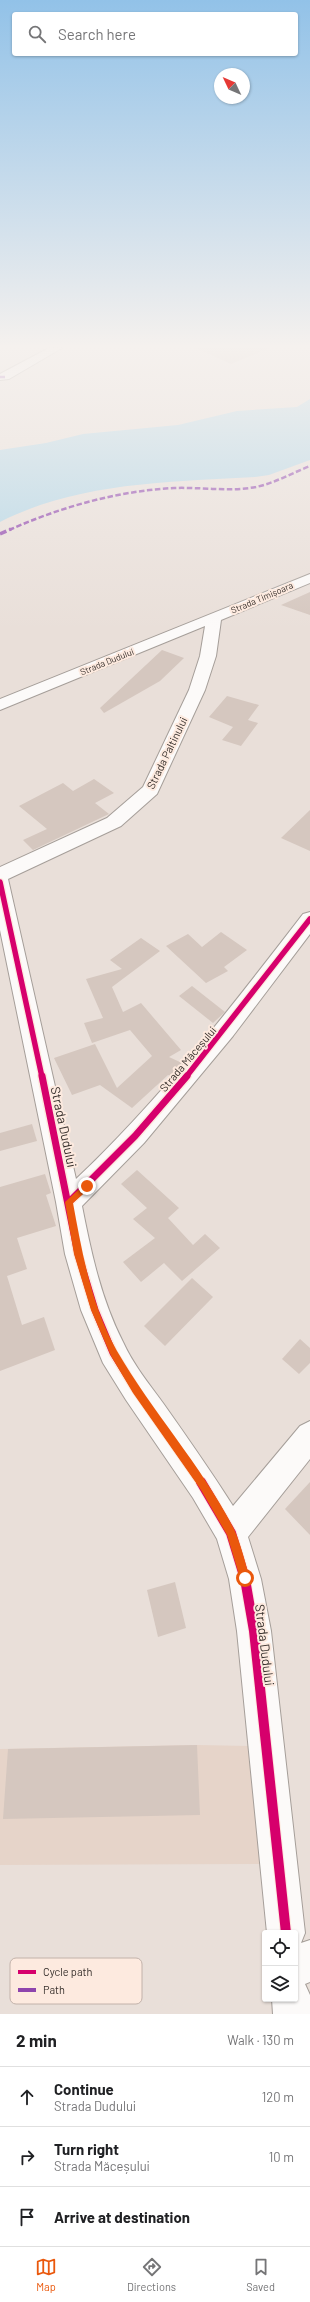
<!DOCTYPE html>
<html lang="en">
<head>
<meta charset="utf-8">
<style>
	:root { --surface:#fff; --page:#f6f6f6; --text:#202124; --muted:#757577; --line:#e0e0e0; --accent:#ea580c }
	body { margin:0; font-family:Barlow,sans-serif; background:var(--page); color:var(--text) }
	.controls { position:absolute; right:12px; bottom:12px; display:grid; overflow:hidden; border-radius:4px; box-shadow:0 1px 3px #0004 }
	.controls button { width:36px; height:36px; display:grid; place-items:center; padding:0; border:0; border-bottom:1px solid var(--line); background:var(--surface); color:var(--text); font:20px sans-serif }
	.compass { position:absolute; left:214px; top:68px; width:36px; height:36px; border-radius:50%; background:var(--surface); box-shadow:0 1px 3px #0004; rotate:314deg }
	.stop { position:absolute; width:12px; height:12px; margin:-9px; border:3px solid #ea580c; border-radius:50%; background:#fff }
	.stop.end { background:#ea580c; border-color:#fff; box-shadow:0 1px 4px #0008 }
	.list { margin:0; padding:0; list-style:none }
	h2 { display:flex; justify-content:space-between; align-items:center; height:52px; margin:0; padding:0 16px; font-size:17px }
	h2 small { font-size:13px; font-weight:400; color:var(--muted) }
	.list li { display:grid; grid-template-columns:26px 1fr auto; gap:12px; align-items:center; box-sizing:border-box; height:60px; padding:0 16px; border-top:1px solid var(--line) }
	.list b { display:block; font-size:15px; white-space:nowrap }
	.list p { margin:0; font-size:13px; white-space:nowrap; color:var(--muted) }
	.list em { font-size:13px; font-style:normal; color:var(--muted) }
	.icon { flex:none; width:22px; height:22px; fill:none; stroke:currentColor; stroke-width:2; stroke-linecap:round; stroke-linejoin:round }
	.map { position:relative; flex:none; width:310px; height:2014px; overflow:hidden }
	.search { position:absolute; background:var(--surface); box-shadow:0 1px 3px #0004; left:12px; right:12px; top:12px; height:44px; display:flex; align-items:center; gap:10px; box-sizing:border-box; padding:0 14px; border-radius:4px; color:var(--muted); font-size:15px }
	.sheet { height:232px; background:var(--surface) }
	nav { display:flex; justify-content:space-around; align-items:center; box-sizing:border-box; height:56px; border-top:1px solid var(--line); background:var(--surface); font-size:11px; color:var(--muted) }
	nav a { display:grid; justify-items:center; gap:2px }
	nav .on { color:var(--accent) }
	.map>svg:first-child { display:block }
</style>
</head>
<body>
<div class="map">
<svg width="310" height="2014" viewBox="0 0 310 2014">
	<rect width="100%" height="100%" fill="#e9dfd9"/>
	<polygon fill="#e6d4c9" points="197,1745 251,1746 260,1864 0,1865 0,1749"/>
	<path fill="#b2d6e7" d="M 310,399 L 310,460 L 269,475 L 255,477 C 170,482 78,482 0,522 L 0,450 L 46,443 L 83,434 L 178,425 L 237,411 L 297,407 Z"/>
	<g fill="#d5c7bf">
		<polygon points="196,348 267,348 267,349 231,364"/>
		<polygon points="310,592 310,615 281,605"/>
		<polygon points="162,650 184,658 160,681 104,713 100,708"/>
		<polygon points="227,696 259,705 248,720 258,723 241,746 222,740 233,727 209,717"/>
		<polygon points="94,779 114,793 95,803 109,814 33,850 23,840 47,829 19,806 63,783 73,791"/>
		<polygon points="310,810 310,851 281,838"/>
		<polygon points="221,932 247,950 224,967 228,971 206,983 166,946 188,934 202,947"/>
		<polygon points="141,938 160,951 112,987 123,1012 141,1003 181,1050 169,1057 182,1063 171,1076 168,1075 132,1108 100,1085 72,1095 54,1058 95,1044 117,1088 152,1056 130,1030 92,1043 84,1023 103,1018 86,979 122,969 110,960"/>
		<polygon points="192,986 225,1012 213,1023 179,996"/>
		<polygon points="32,1124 37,1141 0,1151 0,1133"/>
		<polygon points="137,1170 179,1208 168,1218 193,1245 205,1234 220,1248 182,1281 164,1263 141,1282 123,1262 155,1238 133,1219 147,1208 121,1184"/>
		<polygon points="45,1174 51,1193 46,1195 56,1226 17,1238 27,1269 7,1276 22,1325 44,1317 55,1350 0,1371 0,1187"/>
		<polygon points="192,1278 213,1297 165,1346 144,1326"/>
		<polygon points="300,1339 310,1348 310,1363 299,1374 282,1359"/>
		<polygon points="310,1482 310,1535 285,1509"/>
		<polygon points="175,1582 186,1628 158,1637 147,1590"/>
		<polygon points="197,1745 200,1815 3,1819 8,1749"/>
	</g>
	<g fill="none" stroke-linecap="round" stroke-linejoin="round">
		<g stroke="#a59e99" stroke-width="2">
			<g id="minor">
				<polygon points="49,348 62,348 9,379 0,380 0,374"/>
				<path d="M 310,574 L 310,583 L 221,620 L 216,656 L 205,690 L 157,794 L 121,826 L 8,879 L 76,1179 C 161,1099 232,1006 303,914 L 310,912 L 310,934 L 233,1036 L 144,1143 L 82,1206 C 91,1252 101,1299 123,1342 C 133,1364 149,1384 163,1403 C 187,1437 211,1471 233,1506 L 300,1426 L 310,1421 L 310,1459 L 248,1537 L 261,1579 L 271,1631 L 305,1933 L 301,1943 L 310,1940 L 310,1982 L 305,1984 L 310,1995 L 310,2014 L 273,2014 L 272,1999 L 295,1999 L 295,1933 L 267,1933 L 237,1631 L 229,1579 L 217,1539 L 193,1498 L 126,1400 L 103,1363 L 81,1310 L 65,1254 L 56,1202 L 0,930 L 0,867 L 107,818 L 143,787 L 189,690 L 200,656 L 205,626 L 0,710 L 0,699 Z"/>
			</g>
		</g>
		<use href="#minor" fill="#fcfaf9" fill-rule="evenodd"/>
		<g stroke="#8e44ad" stroke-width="2.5" stroke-dasharray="5.5 2.5" stroke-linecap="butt">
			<polyline points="0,377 5,377"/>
			<path d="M 9,530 C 61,507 117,491 174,488 C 201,487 229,492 256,487 C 275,483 292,473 310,466"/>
		</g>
		<polyline stroke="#8e44ad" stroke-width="3.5" stroke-dasharray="7 3.5" stroke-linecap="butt" points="0,534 11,529"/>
		<g stroke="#fdeadf" stroke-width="8">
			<g id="cycleway-far2">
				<polyline points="0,882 42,1077"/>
				<polyline points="186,1077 310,919"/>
			</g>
		</g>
		<g stroke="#fdeadf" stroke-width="10">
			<g id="cycleway-far1">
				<polyline points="42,1076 78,1254 95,1310 113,1353 136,1390 201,1483"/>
				<polyline points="69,1202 135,1136 187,1076"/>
			</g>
		</g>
		<g stroke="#fdeadf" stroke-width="12">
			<polyline id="cycleway" points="201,1482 231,1533 245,1579 254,1631 286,1933"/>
		</g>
		<use href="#cycleway-far2" stroke="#d6006c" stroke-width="5.5"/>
		<use href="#cycleway-far1" stroke="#d6006c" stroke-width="7"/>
		<use href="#cycleway" stroke="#d6006c" stroke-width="10"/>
	</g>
	<linearGradient id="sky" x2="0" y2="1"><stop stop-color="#92c2e8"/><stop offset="0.55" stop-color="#f5f1ee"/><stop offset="1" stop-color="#f5f1ee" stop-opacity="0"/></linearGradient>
	<rect width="310" height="630" fill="url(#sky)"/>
	<path fill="#ea580c" d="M 87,1182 L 90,1183 L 90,1188 L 73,1203 C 82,1253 92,1307 117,1351 C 153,1413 202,1466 234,1529 C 241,1544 245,1563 250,1578 L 245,1583 L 240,1578 L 227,1535 L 201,1490 L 133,1393 L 111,1356 L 91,1310 L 74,1254 L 65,1202 Z"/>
	<g text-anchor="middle" stroke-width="4" stroke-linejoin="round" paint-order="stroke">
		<g font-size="9" fill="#38312d" stroke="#fdeadf">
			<text transform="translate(262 598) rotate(-23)" y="3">Strada Timișoara</text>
			<text transform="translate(107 662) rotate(-22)" y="3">Strada Dudului</text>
		</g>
		<g font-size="11" fill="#38312d" stroke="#fdeadf">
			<text transform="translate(167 753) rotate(-64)" y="4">Strada Paltinului</text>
			<text transform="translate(188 1059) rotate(-50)" y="4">Strada Măceșului</text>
		</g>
		<g font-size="13" fill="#38312d" stroke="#fdeadf">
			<text transform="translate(64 1127) rotate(78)" y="5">Strada Dudului</text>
			<text transform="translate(265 1645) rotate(83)" y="5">Strada Dudului</text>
		</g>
	</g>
	<rect x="10" y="1958" width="132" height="46" rx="6" fill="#fdeadf" stroke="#c2b2aa" stroke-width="1"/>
	<rect x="18" y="1970" width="18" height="4" fill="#d6006c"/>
	<rect x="18" y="1988" width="18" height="4" fill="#8e44ad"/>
	<g font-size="11" fill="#38312d">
		<text x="43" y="1976">Cycle path</text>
		<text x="43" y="1994">Path</text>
	</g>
</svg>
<div class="controls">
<button><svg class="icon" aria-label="locate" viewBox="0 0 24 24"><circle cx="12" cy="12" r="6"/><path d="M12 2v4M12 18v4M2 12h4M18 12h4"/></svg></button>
<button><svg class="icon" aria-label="layers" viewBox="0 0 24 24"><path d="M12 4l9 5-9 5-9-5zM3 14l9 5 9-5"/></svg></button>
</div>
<svg class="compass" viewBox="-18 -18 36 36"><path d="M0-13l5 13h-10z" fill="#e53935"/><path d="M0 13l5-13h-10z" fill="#757577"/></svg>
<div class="stop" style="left:245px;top:1578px"></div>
<div class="stop end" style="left:87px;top:1186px"></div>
<div class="search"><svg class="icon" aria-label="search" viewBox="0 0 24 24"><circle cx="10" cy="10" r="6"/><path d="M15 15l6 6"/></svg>Search here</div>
</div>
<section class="sheet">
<h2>2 min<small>Walk · 130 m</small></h2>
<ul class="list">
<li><svg class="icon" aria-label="ahead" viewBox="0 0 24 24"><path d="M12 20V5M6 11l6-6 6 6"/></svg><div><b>Continue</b><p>Strada Dudului</p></div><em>120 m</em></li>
<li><svg class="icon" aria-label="right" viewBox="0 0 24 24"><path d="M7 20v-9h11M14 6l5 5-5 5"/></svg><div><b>Turn right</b><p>Strada Măceșului</p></div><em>10 m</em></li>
<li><svg class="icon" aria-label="arrive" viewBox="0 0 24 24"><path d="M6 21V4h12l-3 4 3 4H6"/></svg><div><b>Arrive at destination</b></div></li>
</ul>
</section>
<nav>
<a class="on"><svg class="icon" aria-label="map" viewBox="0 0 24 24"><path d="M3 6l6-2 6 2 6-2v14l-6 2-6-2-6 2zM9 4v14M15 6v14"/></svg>Map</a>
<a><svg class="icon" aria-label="directions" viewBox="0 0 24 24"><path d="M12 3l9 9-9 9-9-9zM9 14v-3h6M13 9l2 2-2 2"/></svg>Directions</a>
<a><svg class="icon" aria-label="saved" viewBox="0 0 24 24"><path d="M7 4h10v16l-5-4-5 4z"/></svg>Saved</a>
</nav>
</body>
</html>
